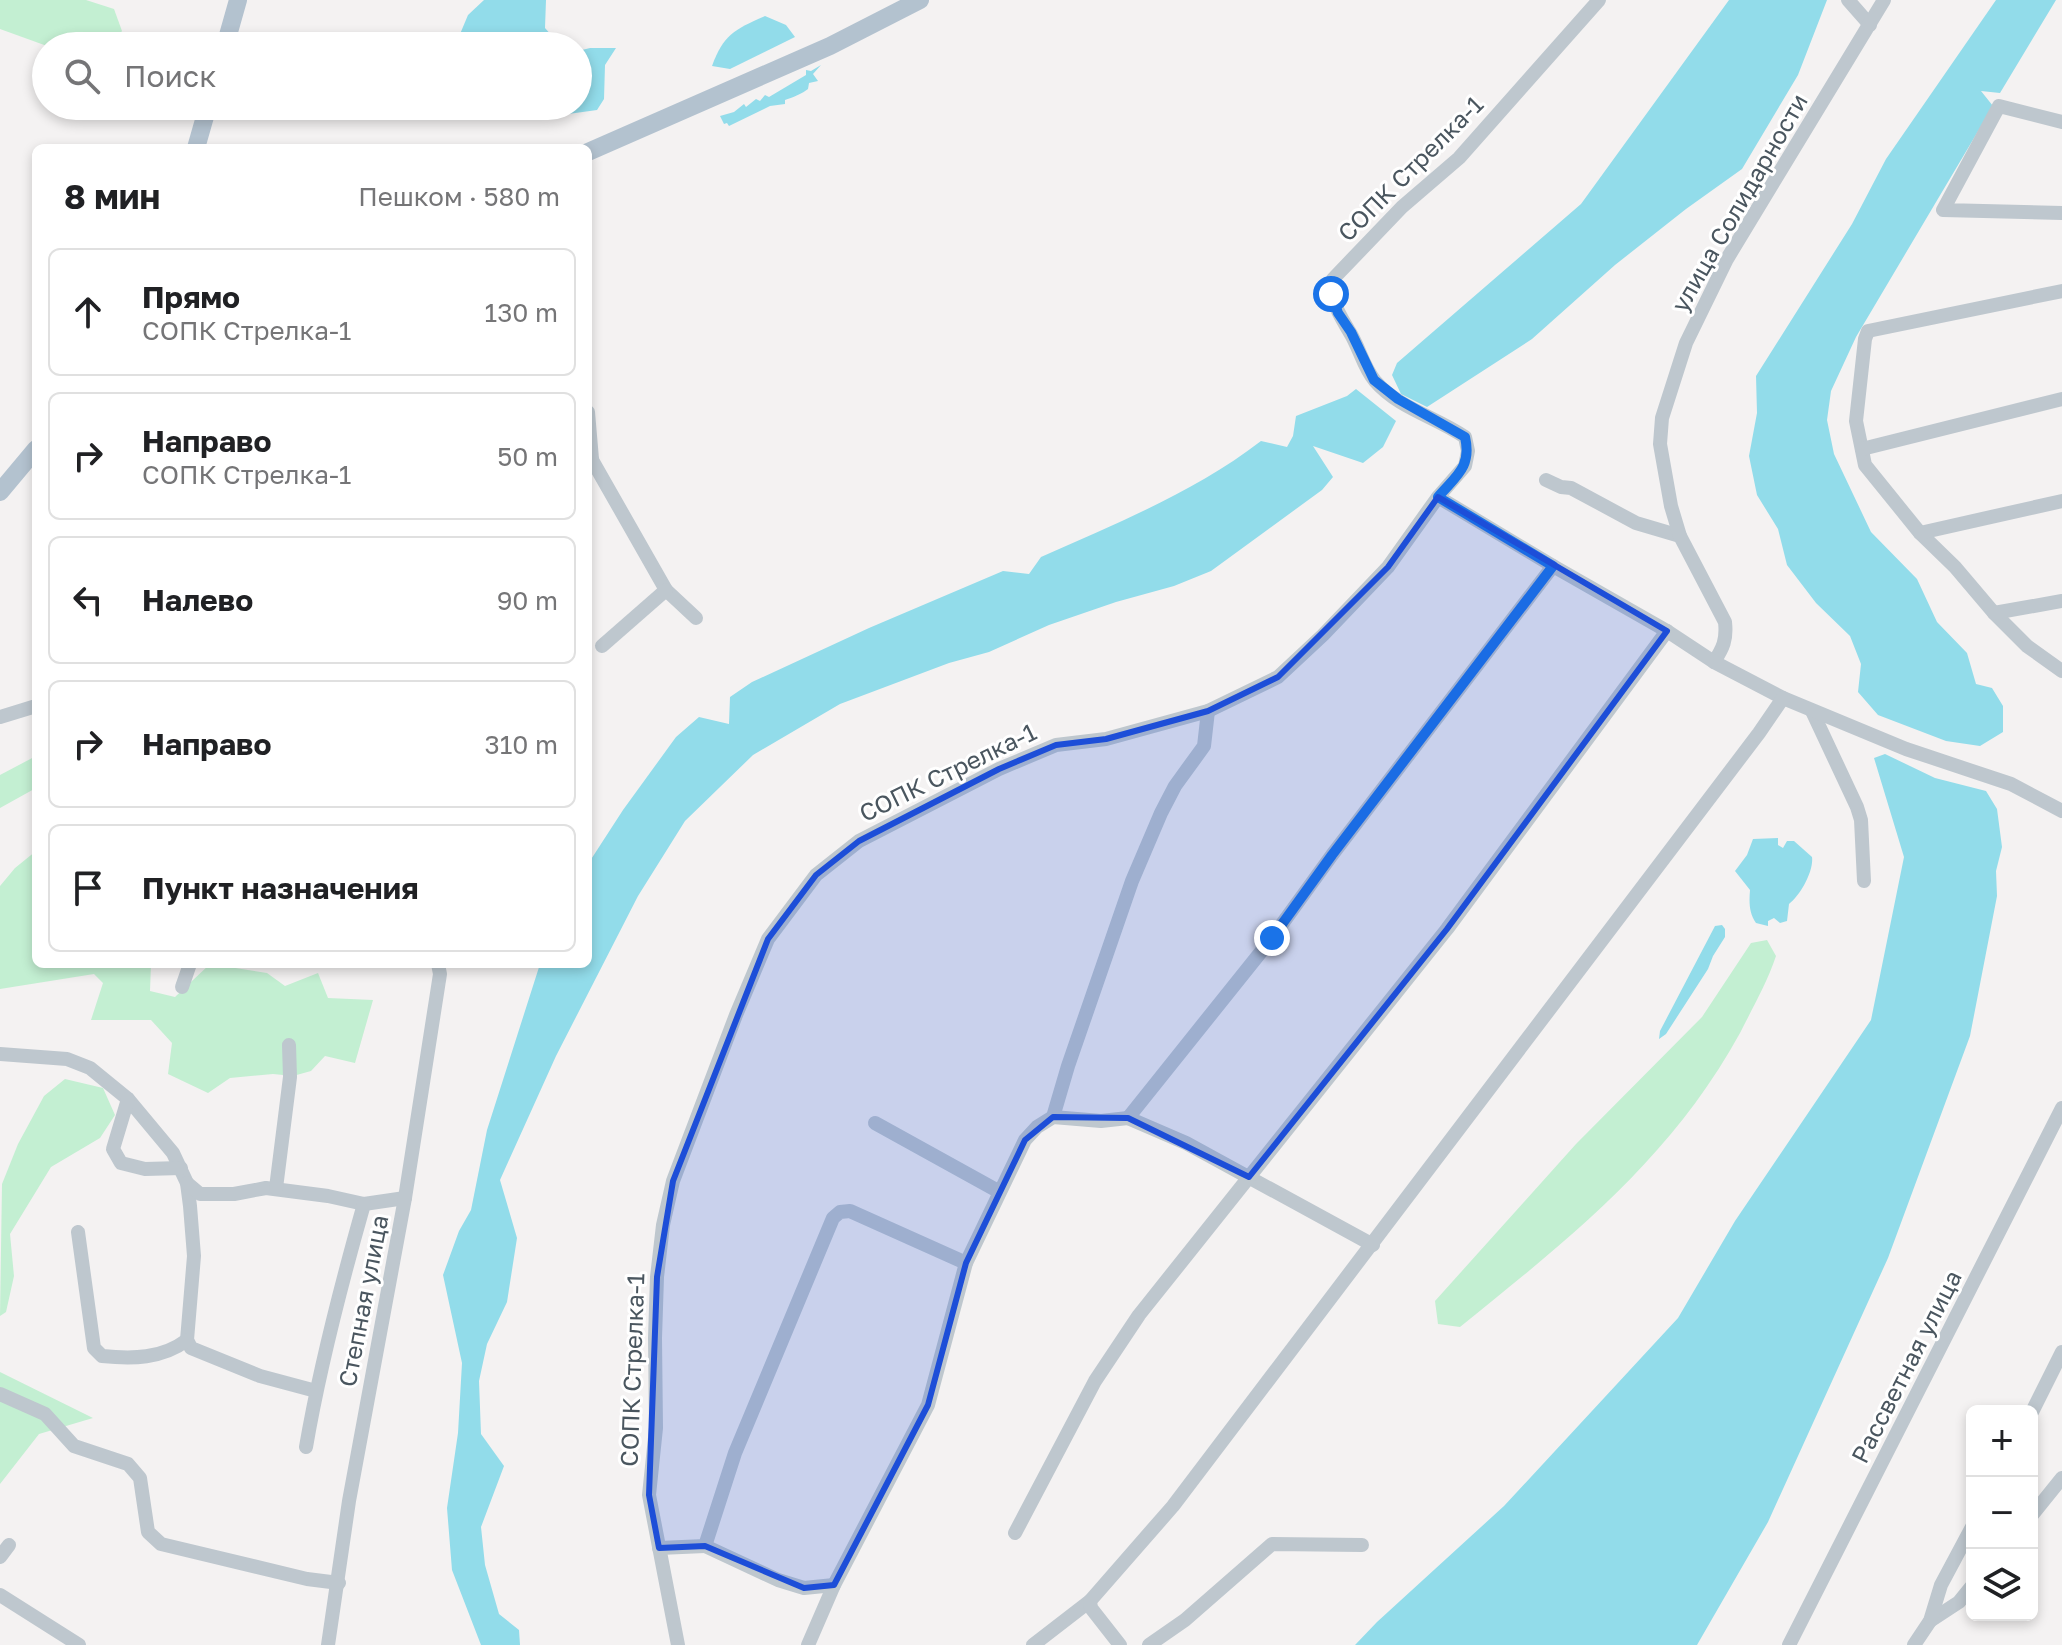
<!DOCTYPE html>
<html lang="ru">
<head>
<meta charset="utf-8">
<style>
	:root { --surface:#fff; --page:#f2f2f2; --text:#202124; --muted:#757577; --line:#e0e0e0 }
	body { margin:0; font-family:"Golos Text",sans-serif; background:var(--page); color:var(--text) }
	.controls { position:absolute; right:24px; bottom:24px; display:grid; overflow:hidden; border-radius:12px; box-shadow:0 4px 12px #0003 }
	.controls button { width:72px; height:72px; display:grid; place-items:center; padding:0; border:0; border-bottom:2px solid var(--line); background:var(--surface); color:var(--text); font:40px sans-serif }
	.stop { position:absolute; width:24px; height:24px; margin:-18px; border:6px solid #1a73e8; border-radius:50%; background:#fff }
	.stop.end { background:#1a73e8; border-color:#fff; box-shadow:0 2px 8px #0008 }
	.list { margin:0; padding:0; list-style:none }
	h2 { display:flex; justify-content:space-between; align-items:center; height:104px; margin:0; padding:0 32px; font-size:34px }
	h2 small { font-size:26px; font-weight:400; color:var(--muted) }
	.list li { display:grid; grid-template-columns:52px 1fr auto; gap:24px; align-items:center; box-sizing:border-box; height:128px; margin:0 16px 16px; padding:0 16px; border:2px solid var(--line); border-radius:12px }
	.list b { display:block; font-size:30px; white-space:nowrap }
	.list p { margin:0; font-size:26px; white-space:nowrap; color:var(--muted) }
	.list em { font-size:26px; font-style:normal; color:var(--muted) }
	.icon { flex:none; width:44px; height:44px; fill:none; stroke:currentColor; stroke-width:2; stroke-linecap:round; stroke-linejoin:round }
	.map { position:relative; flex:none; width:2062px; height:1645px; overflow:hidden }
	.search { position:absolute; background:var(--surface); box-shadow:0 4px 12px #0003; left:32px; top:32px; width:560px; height:88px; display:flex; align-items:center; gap:20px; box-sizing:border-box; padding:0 28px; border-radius:44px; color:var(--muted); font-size:30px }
	.panel { position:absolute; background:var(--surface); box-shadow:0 4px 12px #0003; left:32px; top:144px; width:560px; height:824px; border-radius:12px }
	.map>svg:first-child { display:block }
</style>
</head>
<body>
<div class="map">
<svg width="2062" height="1645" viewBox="0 0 2062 1645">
	<rect width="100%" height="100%" fill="#f4f2f2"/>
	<g fill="#c3efd2">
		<polygon points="0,0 86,0 114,9 122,31 111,46 47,46 0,29"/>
		<polygon points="36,756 36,788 0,808 0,775"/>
		<polygon points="36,851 36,964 151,964 150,991 175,997 210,964 267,973 285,986 318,973 328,998 373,1000 355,1063 325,1056 311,1071 293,1076 273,1074 230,1078 208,1093 168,1074 172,1043 151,1020 91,1020 103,983 94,974 0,989 0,886 15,868"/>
		<path d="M 1767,940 L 1776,956 C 1767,983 1753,1007 1740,1033 C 1671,1159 1569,1239 1460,1327 L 1438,1324 L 1435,1301 L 1576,1144 L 1702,1017 L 1751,943 Z"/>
		<polygon points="65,1079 103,1088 115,1115 100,1138 51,1167 10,1234 14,1276 6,1312 0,1316 2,1184 18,1144 44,1096"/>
		<polygon points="0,1372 93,1418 39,1434 0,1484"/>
	</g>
	<g fill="#92dcea">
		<polygon points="484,0 546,0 545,28 561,46 455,46 468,15"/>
		<polygon points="1729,0 1827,0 1798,75 1742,169 1686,209 1615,265 1532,339 1427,407 1401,394 1392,375 1397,363 1581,204"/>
		<polygon points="1996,0 2056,0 2000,93 1981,91 1993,106 1856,337 1831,391 1827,420 1834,454 1871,532 1917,579 1937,622 1967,653 1976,684 1992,688 2003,706 2003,732 1980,746 1946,741 1878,715 1858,692 1861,664 1850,636 1816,603 1787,565 1778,529 1757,495 1749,456 1757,413 1756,376 1852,224 1886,159"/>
		<path d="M 765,16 L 786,25 L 795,37 L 730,69 L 712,66 C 723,35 735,29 765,16 Z"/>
		<polygon points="590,48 616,48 605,65 604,99 597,110 561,115 539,106 578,106 578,51"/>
		<path d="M 821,65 L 813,74 L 818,81 L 809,83 L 808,89 C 803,93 792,98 785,100 L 785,104 L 770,106 L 729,126 L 727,123 L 724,124 L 720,116 L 734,112 L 744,104 L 746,107 L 756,99 L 760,101 L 765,95 L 769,97 L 806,75 L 806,70 L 811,71 Z"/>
		<path d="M 1356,389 L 1396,421 L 1383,447 L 1363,463 L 1313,446 L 1333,477 L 1322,490 L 1211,571 L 1174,586 L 1116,602 L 1049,625 L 989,652 L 949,663 L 840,704 L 753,755 L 685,821 L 638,896 L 556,1056 L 500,1180 L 517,1238 L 507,1302 L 487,1344 L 479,1381 L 481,1434 L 504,1466 L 481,1527 L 485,1565 L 499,1614 L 519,1630 L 520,1645 L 481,1645 L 452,1570 L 447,1508 L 458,1433 L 462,1363 L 443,1275 L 459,1231 L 471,1210 L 487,1130 L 540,964 L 588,964 L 588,864 L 623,810 L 676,737 L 699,717 L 729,724 L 730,697 L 752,682 L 869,628 L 1003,571 L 1029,574 L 1041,557 C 1117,523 1195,492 1261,441 L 1287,447 L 1293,436 L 1296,416 L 1347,396 Z"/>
		<polygon points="1885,754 1935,778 1986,791 1997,809 2002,847 1996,871 1997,896 1970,1036 1888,1258 1768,1522 1697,1645 1355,1645 1377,1622 1504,1506 1678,1318 1735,1221 1871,1020 1904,857 1874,758"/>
		<path d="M 1778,838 L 1778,845 L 1783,848 L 1787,841 L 1794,841 L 1812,857 C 1814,871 1800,896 1789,904 L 1787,921 L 1780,923 L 1774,918 L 1768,921 L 1768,926 L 1756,923 C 1749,913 1749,902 1750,890 L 1735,871 L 1747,855 L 1753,839 Z"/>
		<polygon points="1722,925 1725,929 1725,937 1713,956 1708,969 1666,1034 1659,1039 1660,1031 1715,926"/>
	</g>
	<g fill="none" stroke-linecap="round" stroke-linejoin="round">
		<g stroke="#bec7ce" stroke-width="14">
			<polyline points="1848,0 1870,25"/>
			<polyline points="2062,122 1999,106 1943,210 2062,213"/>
			<polyline points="2062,291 1868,331 1865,339 1856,421 1865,465 1920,533 1955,567 1994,613 2027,646 2062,671"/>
			<polyline points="588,412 592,459 590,462"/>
			<polyline points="1862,449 2062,399"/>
			<polyline points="588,453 666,590 696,618"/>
			<polyline points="1546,480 1561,487 1571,488 1636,523 1680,536"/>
			<polyline points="1438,497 1553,566"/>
			<polyline points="1920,533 2062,501"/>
			<polyline points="1994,613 2062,601"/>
			<polyline points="602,646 666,590"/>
			<path d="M 1714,662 C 1723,648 1727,640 1725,622 L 1680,536 L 1671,506 L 1660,444 L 1662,418 L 1686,343 L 1727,259 L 1884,0"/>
			<polyline points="1812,711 1857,807 1861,820 1864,881"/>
			<polyline points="0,717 36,706"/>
			<polyline points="182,987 190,964"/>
			<polyline points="0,1054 67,1059 90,1068 128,1099 173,1153 187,1183 190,1206 194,1256 187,1340 191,1348 260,1376 316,1391"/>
			<polyline points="128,1099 113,1149 121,1163 145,1169 181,1168"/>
			<polyline points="1053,1117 1068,1066 1132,881 1161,813 1175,786 1204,746 1208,711"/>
			<polyline points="875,1123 998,1191"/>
			<polyline points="187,1183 200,1194 234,1194 266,1188 328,1196 364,1204 405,1198"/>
			<polyline points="276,1188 290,1077 289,1045"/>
			<path d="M 78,1232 L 94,1348 L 102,1356 C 132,1359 162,1359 187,1340"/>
			<polyline points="1373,1245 1186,1143 1128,1118 1272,938 1332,855 1553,566 1667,631 1714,662 1783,698 1906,749 2011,784 2062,811"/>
			<polyline points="0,1394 45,1414 74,1446 128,1464 140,1478 148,1532 161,1544 307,1579 339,1583"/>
			<polyline points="2032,1412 2062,1352"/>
			<path d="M 306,1447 C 320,1365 341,1285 364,1204"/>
			<polyline points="2032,1515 2062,1478"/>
			<polyline points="1015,1533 1095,1381 1139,1315 1447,929 1667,631"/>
			<polyline points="705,1546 778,1580 804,1588 834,1585"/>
			<polyline points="659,1548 705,1546 735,1453 833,1218 840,1212 850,1211 966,1263"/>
			<polyline points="0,1557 9,1545"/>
			<polyline points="0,1595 79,1645"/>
			<polyline points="1930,1621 1959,1602 1972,1586"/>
			<polyline points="328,1645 349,1501 405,1198 440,974 438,964"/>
			<path d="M 678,1645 L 649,1495 L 656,1428 L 655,1338 L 657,1277 L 663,1225 L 673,1181 L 736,1015 L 768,939 L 816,875 L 859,841 L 999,769 L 1056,745 L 1106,739 L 1208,711 L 1278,677 L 1323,635 L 1388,567 L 1438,497 L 1465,466 L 1468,451 L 1465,437 C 1436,417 1398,408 1375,381 C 1363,367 1359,346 1349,331 C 1338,312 1330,301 1333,279 L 1402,207 L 1459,158 L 1599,0"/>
			<polyline points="808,1645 834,1585 928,1405 966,1263 1025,1140 1037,1127 1053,1117 1101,1121 1128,1118"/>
			<polyline points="1033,1645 1090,1601"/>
			<polyline points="1120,1645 1091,1608 1090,1601 1173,1506 1759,733 1783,698"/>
			<polyline points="1149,1645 1185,1620 1272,1544 1362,1545"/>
			<polyline points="1789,1645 2062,1108"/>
			<polyline points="1914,1645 1930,1621 1941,1585 1972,1527"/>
		</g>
		<g stroke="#b3c2cf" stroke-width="18">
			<polyline points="225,46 238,0"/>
			<polyline points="196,148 208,106"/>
			<polyline points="588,152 830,46 920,0"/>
			<polyline points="0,492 36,449"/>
		</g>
	</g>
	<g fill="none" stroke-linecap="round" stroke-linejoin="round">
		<path stroke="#1a73e8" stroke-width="10" d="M 1272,938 L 1332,855 L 1553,566 L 1438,497 C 1456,476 1472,467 1465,437 L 1398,399 L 1374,380 L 1351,332 L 1338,313 L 1331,294"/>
	</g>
	<path fill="#1d4ed8" fill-opacity="0.2" stroke="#1d4ed8" stroke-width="6" stroke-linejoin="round" d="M 1438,497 L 1667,631 L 1447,929 L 1249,1177 L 1128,1118 L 1053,1117 L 1025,1140 L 966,1263 L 928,1405 L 834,1585 L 804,1588 L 705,1546 L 659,1548 L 649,1495 L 657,1277 L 673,1181 L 768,939 L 816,875 L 859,841 L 999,769 L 1056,745 L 1106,739 L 1208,711 L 1278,677 L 1388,567 Z"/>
	<g text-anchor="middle" stroke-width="6" stroke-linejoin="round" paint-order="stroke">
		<g font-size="24" fill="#4a565f" stroke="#fff">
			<text transform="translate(1411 169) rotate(-45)" y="8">СОПК Стрелка-1</text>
			<text transform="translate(1740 203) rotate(-60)" y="8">улица Солидарности</text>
			<text transform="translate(948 773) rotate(-26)" y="8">СОПК Стрелка-1</text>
			<text transform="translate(364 1301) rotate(-79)" y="8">Степная улица</text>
			<text transform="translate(1907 1367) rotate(-63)" y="8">Рассветная улица</text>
			<text transform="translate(633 1370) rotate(-88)" y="8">СОПК Стрелка-1</text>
		</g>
	</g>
</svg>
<div class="controls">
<button>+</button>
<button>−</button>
<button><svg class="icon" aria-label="layers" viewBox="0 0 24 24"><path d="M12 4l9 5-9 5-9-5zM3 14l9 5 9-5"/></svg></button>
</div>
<div class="stop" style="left:1331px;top:294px"></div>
<div class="stop end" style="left:1272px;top:938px"></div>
<div class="search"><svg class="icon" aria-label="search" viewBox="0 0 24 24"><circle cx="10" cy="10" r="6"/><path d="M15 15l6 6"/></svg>Поиск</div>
<section class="panel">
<h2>8 мин<small>Пешком · 580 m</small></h2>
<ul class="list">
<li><svg class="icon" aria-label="ahead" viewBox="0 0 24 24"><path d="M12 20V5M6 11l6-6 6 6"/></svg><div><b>Прямо</b><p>СОПК Стрелка-1</p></div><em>130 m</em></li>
<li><svg class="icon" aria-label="right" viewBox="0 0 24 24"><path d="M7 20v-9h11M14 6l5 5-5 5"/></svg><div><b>Направо</b><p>СОПК Стрелка-1</p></div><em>50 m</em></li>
<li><svg class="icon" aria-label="left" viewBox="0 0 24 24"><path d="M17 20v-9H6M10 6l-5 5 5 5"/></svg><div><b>Налево</b></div><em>90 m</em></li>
<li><svg class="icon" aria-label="right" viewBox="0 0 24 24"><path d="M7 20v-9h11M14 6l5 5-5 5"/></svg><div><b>Направо</b></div><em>310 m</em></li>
<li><svg class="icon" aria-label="arrive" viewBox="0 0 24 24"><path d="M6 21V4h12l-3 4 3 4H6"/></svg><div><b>Пункт назначения</b></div></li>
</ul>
</section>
</div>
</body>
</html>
